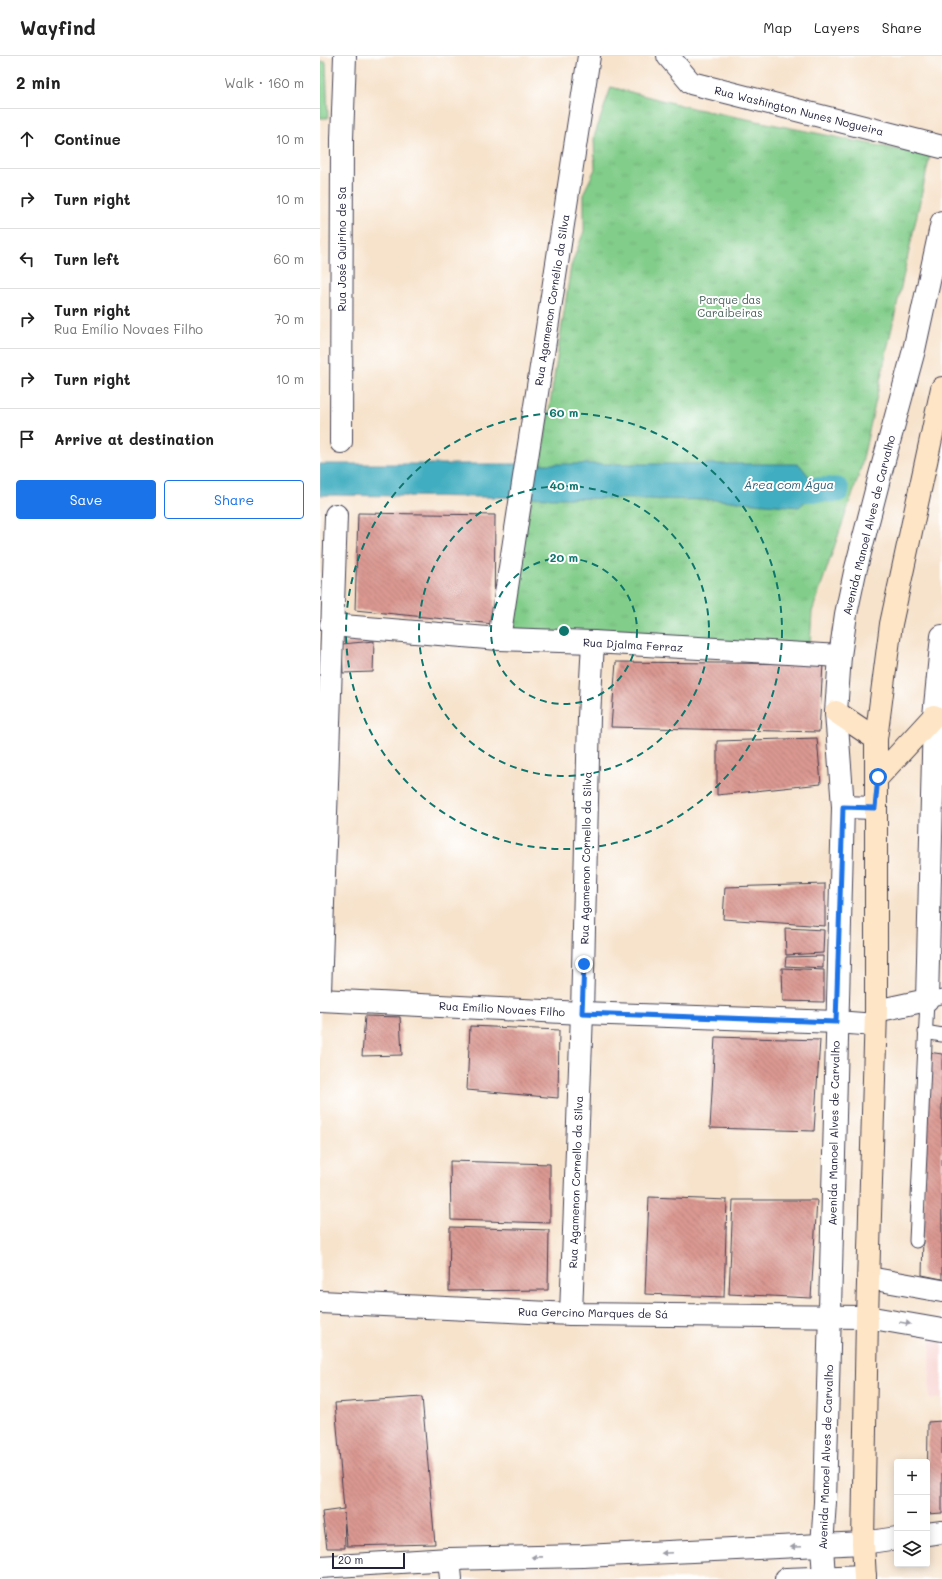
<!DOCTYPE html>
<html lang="en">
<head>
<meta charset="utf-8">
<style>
	:root { --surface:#fff; --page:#f2f2f2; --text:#222; --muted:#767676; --line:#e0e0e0; --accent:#1a73e8 }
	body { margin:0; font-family:Mali,sans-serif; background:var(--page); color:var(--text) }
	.controls { position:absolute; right:12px; bottom:12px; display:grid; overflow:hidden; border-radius:4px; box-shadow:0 2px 10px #0003 }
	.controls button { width:36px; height:36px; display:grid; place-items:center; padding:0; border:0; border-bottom:1px solid var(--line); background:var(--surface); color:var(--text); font:20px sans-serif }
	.scale { position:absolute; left:12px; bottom:10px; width:73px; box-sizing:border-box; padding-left:4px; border:2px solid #22223b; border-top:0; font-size:11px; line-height:14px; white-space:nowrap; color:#22223b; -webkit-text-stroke:3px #fff; paint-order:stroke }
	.stop { position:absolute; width:12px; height:12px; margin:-9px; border:3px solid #1a73e8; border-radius:50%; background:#fff }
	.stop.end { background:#1a73e8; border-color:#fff; box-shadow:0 1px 4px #0008 }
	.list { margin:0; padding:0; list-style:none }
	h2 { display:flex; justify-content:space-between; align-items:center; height:52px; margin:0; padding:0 16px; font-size:17px }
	h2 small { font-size:13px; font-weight:400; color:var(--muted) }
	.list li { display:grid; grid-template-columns:26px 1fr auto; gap:12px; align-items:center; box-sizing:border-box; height:60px; padding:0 16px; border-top:1px solid var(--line) }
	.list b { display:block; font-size:15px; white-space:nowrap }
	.list p { margin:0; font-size:13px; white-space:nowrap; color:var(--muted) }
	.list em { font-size:13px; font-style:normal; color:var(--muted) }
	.actions { display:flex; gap:8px; padding:12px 16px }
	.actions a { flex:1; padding:9px 0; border:1px solid var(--accent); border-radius:4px; text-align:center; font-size:14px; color:var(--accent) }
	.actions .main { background:var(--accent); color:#fff }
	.icon { flex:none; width:22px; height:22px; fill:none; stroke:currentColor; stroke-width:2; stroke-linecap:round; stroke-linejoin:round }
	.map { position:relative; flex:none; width:622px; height:1523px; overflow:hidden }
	header { display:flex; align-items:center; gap:24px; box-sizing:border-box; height:56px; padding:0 20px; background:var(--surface); border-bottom:1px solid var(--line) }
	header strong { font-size:19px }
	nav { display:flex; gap:22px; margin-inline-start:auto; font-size:14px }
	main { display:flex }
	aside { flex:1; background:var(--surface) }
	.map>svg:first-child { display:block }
</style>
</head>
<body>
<header>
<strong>Wayfind</strong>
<nav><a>Map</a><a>Layers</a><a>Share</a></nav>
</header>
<main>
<aside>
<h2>2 min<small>Walk · 160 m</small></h2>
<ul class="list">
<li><svg class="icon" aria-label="ahead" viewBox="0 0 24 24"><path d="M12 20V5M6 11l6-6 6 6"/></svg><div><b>Continue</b></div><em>10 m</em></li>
<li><svg class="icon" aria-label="right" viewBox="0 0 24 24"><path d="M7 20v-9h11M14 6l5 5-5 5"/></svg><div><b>Turn right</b></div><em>10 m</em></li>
<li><svg class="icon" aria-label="left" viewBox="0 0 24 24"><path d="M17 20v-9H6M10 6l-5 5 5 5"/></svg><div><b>Turn left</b></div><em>60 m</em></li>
<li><svg class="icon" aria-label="right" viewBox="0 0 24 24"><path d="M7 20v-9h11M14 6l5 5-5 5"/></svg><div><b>Turn right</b><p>Rua Emílio Novaes Filho</p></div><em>70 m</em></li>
<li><svg class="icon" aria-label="right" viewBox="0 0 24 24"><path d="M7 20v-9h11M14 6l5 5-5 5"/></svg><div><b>Turn right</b></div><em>10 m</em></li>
<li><svg class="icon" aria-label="arrive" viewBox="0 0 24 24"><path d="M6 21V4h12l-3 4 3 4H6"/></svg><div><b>Arrive at destination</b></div></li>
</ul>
<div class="actions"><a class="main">Save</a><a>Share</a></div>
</aside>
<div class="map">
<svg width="622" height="1523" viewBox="0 0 622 1523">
	<defs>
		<pattern id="grass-tufts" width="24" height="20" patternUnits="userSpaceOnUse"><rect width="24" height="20" fill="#82cd8a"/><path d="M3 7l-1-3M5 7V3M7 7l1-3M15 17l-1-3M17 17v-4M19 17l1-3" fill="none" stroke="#70b078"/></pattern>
		<pattern id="building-back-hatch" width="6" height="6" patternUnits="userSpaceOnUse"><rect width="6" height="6" fill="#da9891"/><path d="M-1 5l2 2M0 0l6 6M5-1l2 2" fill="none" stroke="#b07c78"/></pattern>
	</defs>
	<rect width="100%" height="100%" fill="#fff"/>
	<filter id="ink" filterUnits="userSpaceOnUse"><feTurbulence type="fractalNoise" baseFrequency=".025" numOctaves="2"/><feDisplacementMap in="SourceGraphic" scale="8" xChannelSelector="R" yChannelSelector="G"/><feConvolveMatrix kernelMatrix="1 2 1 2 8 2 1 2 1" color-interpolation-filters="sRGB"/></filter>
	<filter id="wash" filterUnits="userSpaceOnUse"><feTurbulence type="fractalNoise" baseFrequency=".012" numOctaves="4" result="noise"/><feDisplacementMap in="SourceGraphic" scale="16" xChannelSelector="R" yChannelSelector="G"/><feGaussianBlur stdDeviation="0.9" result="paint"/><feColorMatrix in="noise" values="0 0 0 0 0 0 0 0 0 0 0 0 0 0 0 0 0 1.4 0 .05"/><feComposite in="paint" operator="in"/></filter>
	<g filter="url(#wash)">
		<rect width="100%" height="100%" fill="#f7e3cc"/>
		<polygon fill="#f7d0cd" points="611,1283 622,1286 622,1343 609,1342"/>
		<polygon fill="url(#grass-tufts)" stroke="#527862" points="291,31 372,52 610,100 540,416 492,556 490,589 370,590 182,572 223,394 251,210 264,175 264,136 275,113 274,81"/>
		<polygon fill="#82cd8a" stroke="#527862" points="0,6 6,6 8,62 0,62"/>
		<polygon fill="#41adc0" stroke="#32687e" points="0,408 479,408 499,433 479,451 400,444 0,439"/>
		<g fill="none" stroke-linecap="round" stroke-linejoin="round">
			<polyline stroke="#41adc0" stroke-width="25" points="465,433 517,434"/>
		</g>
		<g id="blocks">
			<g fill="url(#building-back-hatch)">
				<polygon points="38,457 175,459 174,568 35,554"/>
				<polygon points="54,585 53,616 23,617 22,588"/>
				<polygon points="296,606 503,608 499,676 291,671"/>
				<polygon points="497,682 501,728 397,739 397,685"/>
				<polygon points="505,828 505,870 403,863 405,831"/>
				<polygon points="465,872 504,874 503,897 466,899"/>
				<polygon points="503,900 503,912 465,910 466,901"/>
				<polygon points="462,912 504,914 504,946 463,945"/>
				<polygon points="45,960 80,961 82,999 42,1000"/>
				<polygon points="150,970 239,974 238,1042 147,1034"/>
				<polygon points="395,981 500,984 494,1075 390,1072"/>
				<polygon points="608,996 622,998 622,1223 602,1219"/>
				<polygon points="130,1105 230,1108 230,1167 131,1164"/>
				<polygon points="329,1141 407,1144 404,1241 325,1238"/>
				<polygon points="413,1144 497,1144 491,1242 409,1238"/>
				<polygon points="130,1171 229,1174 228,1234 129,1235"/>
				<polygon points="102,1341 115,1488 27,1490 24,1457 25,1492 7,1492 2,1456 24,1453 15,1347"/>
				<polygon points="622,1365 622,1457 607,1458 608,1366"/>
			</g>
		</g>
	</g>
	<g filter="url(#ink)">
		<use href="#blocks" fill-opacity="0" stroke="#423f51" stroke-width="1"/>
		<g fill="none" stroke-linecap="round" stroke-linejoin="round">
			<g stroke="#423f51" stroke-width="15">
				<g id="service">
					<polyline points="605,976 622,979"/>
					<polyline points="596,1185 607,944 622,941"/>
				</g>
			</g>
			<g stroke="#423f51" stroke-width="24">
				<g id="minor">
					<polyline points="348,0 371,27 622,91"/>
					<polyline points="21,386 22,83 25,0"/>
					<polyline points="11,569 179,583 273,586 520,600"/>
					<polyline points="179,583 269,0"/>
					<polyline points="523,751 555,752"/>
					<polyline points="0,937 16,459"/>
					<polyline points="0,944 262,957 517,966 555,969"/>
					<polyline points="556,955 607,944 614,660 622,580"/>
					<polyline points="0,1246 251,1258 547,1261"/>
					<polyline points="251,1258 262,957 269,661 273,586"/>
					<polyline points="607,1478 622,1476"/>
					<polyline points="543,1487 577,1482"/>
					<polyline points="129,1503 131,1523"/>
					<polyline points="504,1521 502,1490 505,1446 523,751 516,656 520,600 526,558 535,516 560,419 594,294 622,166"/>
				</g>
			</g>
			<g stroke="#423f51" stroke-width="24">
				<g id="tertiary">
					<polyline points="549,1222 622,1235"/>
					<polyline points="547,1261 622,1274"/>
					<polyline points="0,1511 129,1503 263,1500 543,1487"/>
					<polyline points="466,1523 545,1520"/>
				</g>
			</g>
			<g stroke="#423f51" stroke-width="24">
				<g id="secondary">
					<polyline points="516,656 556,683"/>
					<polyline points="558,721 614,660"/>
					<polyline points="545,1523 543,1487 547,1261 556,955 556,683 571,568 622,332"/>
				</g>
			</g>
			<use href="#service" stroke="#fff" stroke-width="13"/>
			<use href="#minor" stroke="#fff" stroke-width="22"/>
			<use href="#tertiary" stroke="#fff" stroke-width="22"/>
			<use href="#secondary" stroke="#fee5c5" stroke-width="22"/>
		</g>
		<defs><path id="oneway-solid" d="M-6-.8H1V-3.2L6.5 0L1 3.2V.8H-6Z"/></defs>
		<g fill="#9c9ca7">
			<use href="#oneway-solid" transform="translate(585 1267) rotate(10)"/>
			<use href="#oneway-solid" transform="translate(476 1491) rotate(178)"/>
			<use href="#oneway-solid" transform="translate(347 1497) rotate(178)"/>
			<use href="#oneway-solid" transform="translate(217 1501) rotate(179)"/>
		</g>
	</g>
	<g fill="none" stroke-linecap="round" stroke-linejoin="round" filter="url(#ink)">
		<polyline stroke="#1a73e8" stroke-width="5" points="264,908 262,957 516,966 523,751 555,752 558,721"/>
	</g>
	<g fill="none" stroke="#0f766e" stroke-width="2" stroke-dasharray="7 5">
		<circle cx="244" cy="575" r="73"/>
		<circle cx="244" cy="575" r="145"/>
		<circle cx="244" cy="575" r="218"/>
	</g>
	<g text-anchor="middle" stroke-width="4" stroke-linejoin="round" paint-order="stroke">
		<g font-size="11" fill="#22223b" stroke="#fff">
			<text transform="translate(479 55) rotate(14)" y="4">Rua Washington Nunes Nogueira</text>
			<text transform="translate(22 193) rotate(-90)" y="4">Rua José Quirino de Sa</text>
			<text transform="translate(232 244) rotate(-81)" y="4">Rua Agamenon Cornélio da Silva</text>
			<text transform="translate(549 469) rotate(-76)" y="4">Avenida Manoel Alves de Carvalho</text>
			<text transform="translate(313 589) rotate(3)" y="4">Rua Djalma Ferraz</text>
			<text transform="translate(266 802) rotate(-89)" y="4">Rua Agamenon Cornello da Silva</text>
			<text transform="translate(182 953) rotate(3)" y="4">Rua Emílio Novaes Filho</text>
			<text transform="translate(514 1077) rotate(-89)" y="4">Avenida Manoel Alves de Carvalho</text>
			<text transform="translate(256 1126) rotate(-88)" y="4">Rua Agamenon Cornello da Silva</text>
			<text transform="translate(273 1257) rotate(1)" y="4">Rua Gercino Marques de Sá</text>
			<text transform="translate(506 1401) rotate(-88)" y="4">Avenida Manoel Alves de Carvalho</text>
		</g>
		<g font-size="11" fill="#445e57" stroke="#fff">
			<text x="410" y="248">Parque das<tspan x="410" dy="13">Caraibeiras</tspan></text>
		</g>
		<g font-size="12" font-style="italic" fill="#306177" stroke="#fff">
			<text x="469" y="433">Área com Água</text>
		</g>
	</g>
	<circle cx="244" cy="575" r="6" fill="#0f766e" stroke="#fff" stroke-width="2"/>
	<g font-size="12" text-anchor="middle" font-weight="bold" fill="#0f766e" stroke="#fff" stroke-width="4" stroke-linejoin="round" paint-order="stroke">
		<text x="244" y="361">60 m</text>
		<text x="244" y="434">40 m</text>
		<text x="244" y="506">20 m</text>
	</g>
</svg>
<div class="controls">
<button>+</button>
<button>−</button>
<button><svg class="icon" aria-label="layers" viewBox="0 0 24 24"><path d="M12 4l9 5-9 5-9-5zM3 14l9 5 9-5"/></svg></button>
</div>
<div class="scale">20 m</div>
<div class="stop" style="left:558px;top:721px"></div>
<div class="stop end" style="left:264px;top:908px"></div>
</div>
</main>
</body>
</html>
